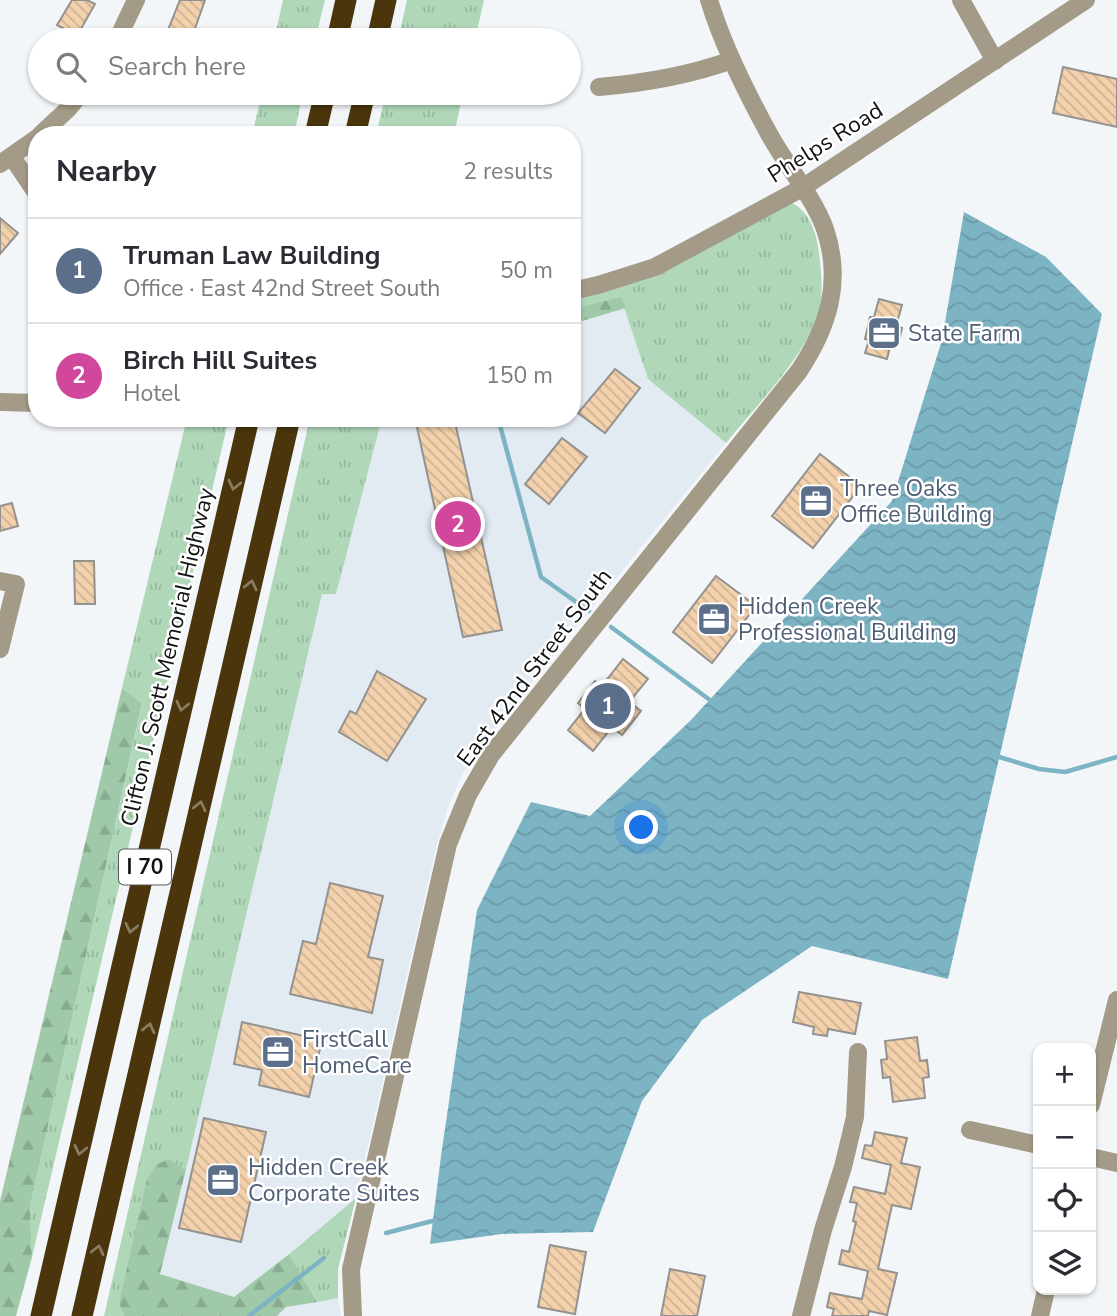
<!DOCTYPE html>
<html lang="en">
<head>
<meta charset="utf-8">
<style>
	:root { --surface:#fff; --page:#f7f7f7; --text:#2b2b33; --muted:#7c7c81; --line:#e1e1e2; --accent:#1a73e8 }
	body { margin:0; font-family:"Nunito Sans",sans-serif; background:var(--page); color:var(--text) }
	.controls { position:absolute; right:21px; bottom:21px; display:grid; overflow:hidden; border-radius:14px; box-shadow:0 2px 5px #0004 }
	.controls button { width:63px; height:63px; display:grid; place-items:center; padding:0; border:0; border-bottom:2px solid var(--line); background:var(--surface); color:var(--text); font:35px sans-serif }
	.you { position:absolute; left:642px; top:828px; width:24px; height:24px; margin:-18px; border:5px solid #fff; border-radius:50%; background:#1a73e8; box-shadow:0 0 0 10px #1a73e833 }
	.badge { display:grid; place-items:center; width:46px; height:46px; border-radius:50%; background:var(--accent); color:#fff; font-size:23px; font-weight:700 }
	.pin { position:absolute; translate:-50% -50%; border:4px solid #fff; box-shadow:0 2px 7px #0006 }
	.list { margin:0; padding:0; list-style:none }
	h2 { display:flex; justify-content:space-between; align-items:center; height:91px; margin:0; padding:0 28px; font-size:30px }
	h2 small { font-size:23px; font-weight:400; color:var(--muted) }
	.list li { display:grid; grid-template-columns:46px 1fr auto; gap:21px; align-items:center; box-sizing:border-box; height:105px; padding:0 28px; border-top:2px solid var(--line) }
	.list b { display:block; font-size:26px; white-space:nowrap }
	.list p { margin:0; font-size:23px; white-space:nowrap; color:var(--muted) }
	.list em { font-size:23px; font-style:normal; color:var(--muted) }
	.icon { flex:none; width:38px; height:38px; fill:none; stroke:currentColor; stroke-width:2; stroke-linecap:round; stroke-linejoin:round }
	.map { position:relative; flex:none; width:1117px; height:1316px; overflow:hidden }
	.search { position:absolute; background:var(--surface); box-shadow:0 2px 5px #0004; left:28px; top:28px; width:553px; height:77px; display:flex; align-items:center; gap:18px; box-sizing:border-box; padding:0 24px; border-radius:38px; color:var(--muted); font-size:26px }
	.panel { position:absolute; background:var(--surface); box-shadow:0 2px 5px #0004; left:28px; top:126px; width:553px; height:301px; border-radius:28px }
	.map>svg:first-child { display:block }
</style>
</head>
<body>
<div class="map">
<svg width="1117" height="1316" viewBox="0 0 1117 1316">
	<defs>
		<pattern id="grass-tufts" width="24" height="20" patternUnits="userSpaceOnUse" patternTransform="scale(1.75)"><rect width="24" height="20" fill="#afd7b8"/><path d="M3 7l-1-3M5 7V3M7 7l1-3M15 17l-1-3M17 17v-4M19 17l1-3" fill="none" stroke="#96b89d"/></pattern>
		<pattern id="forest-firs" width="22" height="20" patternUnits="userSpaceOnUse" patternTransform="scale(1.75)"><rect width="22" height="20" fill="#a0c9a9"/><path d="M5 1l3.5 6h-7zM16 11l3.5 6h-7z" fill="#89ac91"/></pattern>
		<pattern id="water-waves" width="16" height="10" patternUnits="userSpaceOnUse" patternTransform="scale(1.75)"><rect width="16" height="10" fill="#7db4c4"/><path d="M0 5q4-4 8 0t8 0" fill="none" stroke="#6b9aa8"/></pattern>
		<pattern id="building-back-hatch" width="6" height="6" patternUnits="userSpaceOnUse" patternTransform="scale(1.75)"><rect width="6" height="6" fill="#f2d1ac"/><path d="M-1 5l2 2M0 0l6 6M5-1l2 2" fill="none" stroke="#ceb293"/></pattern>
	</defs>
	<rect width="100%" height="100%" fill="#f3f6f9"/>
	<g fill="#e2eaf2">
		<polygon points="626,308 648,379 726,443 509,710 462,775 448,807 436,848 356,1198 234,1298 160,1274 322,594 336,593 382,418 572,418 572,324"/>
		<polygon points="338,1298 341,1316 277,1316 286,1307"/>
	</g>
	<g fill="url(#grass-tufts)">
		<polygon points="283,0 325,0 315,40 274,40"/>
		<polygon points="407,0 484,0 475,40 398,40"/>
		<polygon points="262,93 303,93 294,135 252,135"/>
		<polygon points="386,93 463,93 454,135 376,135"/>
		<path d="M 792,203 C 810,212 817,234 819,253 C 821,270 823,289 820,306 C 812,350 754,408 726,443 L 648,379 L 621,298 L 572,309 L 572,298 Z"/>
		<polygon points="187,418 229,418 32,1257 30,1207 142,705 122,688"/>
		<polygon points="310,418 382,418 336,594 322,594 186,1169 167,1159 119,1303 124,1316 104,1316"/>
		<polygon points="356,1198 338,1269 338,1298 317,1302 289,1254"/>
	</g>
	<g fill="url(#forest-firs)">
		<polygon points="621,297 626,308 572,324 572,309"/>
		<polygon points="122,688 142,704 30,1207 32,1257 16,1316 0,1316 0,1201"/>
		<polygon points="168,1159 186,1169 160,1274 234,1297 289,1254 317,1302 286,1307 277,1316 124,1316 119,1303 147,1179 156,1165"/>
	</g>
	<polygon fill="url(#water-waves)" points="964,212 1046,257 1102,314 948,979 812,946 702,1020 642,1101 593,1232 502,1234 430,1244 441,1156 477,910 531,802 590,816 691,720 892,501 942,340"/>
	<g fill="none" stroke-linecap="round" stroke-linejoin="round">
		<g stroke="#7db4c4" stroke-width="4.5">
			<polyline points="498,418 541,577 589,611"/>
			<polyline points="611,627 714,703"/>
			<polyline points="996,756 1039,769 1065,772 1117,757"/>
			<polyline points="386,1233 436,1220"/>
			<polyline points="249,1316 324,1258"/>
		</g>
	</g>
	<g fill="url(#building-back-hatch)" stroke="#94928f" stroke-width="2">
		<polygon points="72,0 87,0 95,4 77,36 57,25"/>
		<polygon points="180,0 205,0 191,40 164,40"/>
		<polygon points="1063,67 1117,79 1117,127 1053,113"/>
		<polygon points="0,218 18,233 0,254"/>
		<polygon points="879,299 902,305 896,326 902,328 899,341 892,339 887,359 865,353 869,340 865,339 870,317 874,317"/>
		<polygon points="615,369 640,388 605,433 578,413"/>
		<polygon points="415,418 454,418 502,630 463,637"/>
		<polygon points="562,438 587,457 549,504 525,484"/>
		<polygon points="820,454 861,486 813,548 772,516"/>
		<polygon points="12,503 18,526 0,531 0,506"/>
		<polygon points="74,561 94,561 95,604 75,604"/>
		<polygon points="716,576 756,606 712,663 673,632"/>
		<polygon points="623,659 648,679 629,702 641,711 622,735 612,727 593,751 568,730 585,709 578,703 595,681 602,686"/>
		<polygon points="377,671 426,699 387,761 339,732 350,711 356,714"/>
		<polygon points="330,883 383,896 368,957 383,960 372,1013 290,994 303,941 316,944"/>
		<polygon points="799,992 861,1003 855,1034 828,1029 827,1036 813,1034 814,1027 793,1022"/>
		<polygon points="242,1022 322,1040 309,1097 259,1085 262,1070 234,1064"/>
		<polygon points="917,1037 920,1061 927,1060 929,1077 923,1078 925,1098 893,1102 890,1077 883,1078 881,1060 887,1059 885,1041"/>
		<polygon points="204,1118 266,1132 241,1242 179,1228"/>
		<polygon points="875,1132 907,1138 901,1163 920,1167 911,1209 892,1205 887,1228 878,1269 897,1273 887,1315 869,1311 868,1316 832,1316 834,1309 827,1307 830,1293 862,1299 868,1271 839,1264 842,1250 849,1252 856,1222 853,1221 857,1203 850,1202 854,1187 885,1194 891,1165 862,1158 865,1145 872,1146"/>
		<polygon points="550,1245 586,1252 575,1314 538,1307"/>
		<polygon points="670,1269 705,1276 697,1316 661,1316"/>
	</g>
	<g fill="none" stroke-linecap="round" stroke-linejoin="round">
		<g stroke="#a49a88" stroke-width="18">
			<polyline points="961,0 995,61"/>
			<polyline points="117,40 136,0"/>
			<path d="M 599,87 C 645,83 688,76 732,60"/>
			<polyline points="40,135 68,109 81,93"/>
			<polyline points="12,157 37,194"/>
			<polyline points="0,164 37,138"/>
			<polyline points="572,291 598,285 655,267 802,188 1086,0"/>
			<polyline points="0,402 37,403"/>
			<polyline points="0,581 16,584 0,649"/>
			<polyline points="1091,1105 1117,1000"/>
			<polyline points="970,1130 1038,1145"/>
			<polyline points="1091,1157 1117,1163"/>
			<path d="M 353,1316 L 351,1269 L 448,844 L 468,795 L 491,755 L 799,371 C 828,327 843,282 825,229 C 813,196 785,164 768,132 C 745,90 723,46 709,0"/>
			<polyline points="801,1316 823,1230 843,1167 855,1117 858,1052"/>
			<polyline points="1040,1316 1046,1290"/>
		</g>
		<g stroke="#4a350c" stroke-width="21">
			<polyline points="337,40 346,0"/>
			<polyline points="377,40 386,0"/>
			<polyline points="315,135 325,93"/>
			<polyline points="355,135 365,93"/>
			<polyline points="41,1316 249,418"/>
			<polyline points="82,1316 290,418"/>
		</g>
	</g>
	<defs><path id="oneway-chevron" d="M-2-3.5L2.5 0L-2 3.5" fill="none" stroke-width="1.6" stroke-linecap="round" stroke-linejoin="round" transform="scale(1.75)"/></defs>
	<g stroke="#897c61">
		<use href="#oneway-chevron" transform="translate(234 485) rotate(103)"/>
		<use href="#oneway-chevron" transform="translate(251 585) rotate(-77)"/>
		<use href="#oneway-chevron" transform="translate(182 706) rotate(103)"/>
		<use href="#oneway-chevron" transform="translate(200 806) rotate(-77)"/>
		<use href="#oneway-chevron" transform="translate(131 928) rotate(103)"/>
		<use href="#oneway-chevron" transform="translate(149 1028) rotate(-77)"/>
		<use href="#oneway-chevron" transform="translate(80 1150) rotate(103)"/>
		<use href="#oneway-chevron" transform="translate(98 1250) rotate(-77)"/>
	</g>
	<defs>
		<g id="office-square" transform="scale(1.75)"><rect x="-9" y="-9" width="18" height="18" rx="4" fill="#5c6f8a" stroke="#fff"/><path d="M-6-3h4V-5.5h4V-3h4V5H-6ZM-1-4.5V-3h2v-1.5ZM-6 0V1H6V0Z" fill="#fff"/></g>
	</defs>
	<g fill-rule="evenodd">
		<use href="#office-square" x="884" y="333"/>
		<use href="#office-square" x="816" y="501"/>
		<use href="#office-square" x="714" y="619"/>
		<use href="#office-square" x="278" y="1052"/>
		<use href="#office-square" x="223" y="1180"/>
	</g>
	<g text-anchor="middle" stroke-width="5" stroke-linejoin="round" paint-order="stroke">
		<rect fill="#fff" stroke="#58595a" stroke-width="2" x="119" y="849.5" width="52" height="35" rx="5"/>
		<g font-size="21" font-weight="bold" fill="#111213">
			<text x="145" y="874">I 70</text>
		</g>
		<g font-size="23" fill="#111213" stroke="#fff">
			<text transform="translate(825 142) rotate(-32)" y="8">Phelps Road</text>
			<text transform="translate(167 657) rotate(-77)" y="8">Clifton J. Scott Memorial Highway</text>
			<text transform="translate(534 667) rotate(-53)" y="8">East 42nd Street South</text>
		</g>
		<g font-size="23" fill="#4e5e75" stroke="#fff" text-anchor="start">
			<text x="908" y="341">State Farm</text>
			<text x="840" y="496">Three Oaks<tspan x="840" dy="26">Office Building</tspan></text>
			<text x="738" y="614">Hidden Creek<tspan x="738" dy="26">Professional Building</tspan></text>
			<text x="302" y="1047">FirstCall<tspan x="302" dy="26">HomeCare</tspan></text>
			<text x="248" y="1175">Hidden Creek<tspan x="248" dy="26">Corporate Suites</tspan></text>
		</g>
	</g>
</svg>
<div class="controls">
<button>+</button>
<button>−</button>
<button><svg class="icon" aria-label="locate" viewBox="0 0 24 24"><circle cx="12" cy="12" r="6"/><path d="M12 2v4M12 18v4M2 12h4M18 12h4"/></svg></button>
<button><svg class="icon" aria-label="layers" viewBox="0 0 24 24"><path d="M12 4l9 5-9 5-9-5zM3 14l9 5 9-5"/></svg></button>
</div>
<div class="you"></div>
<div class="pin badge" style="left:608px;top:706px;background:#5c6f8a">1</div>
<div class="pin badge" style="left:458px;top:524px;background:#d1479c">2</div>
<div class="search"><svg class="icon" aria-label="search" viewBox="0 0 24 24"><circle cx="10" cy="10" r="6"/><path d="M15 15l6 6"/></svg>Search here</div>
<section class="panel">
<h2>Nearby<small>2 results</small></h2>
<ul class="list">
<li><span class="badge" style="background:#5c6f8a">1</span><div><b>Truman Law Building</b><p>Office · East 42nd Street South</p></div><em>50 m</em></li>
<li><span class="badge" style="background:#d1479c">2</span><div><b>Birch Hill Suites</b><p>Hotel</p></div><em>150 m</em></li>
</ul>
</section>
</div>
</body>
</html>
